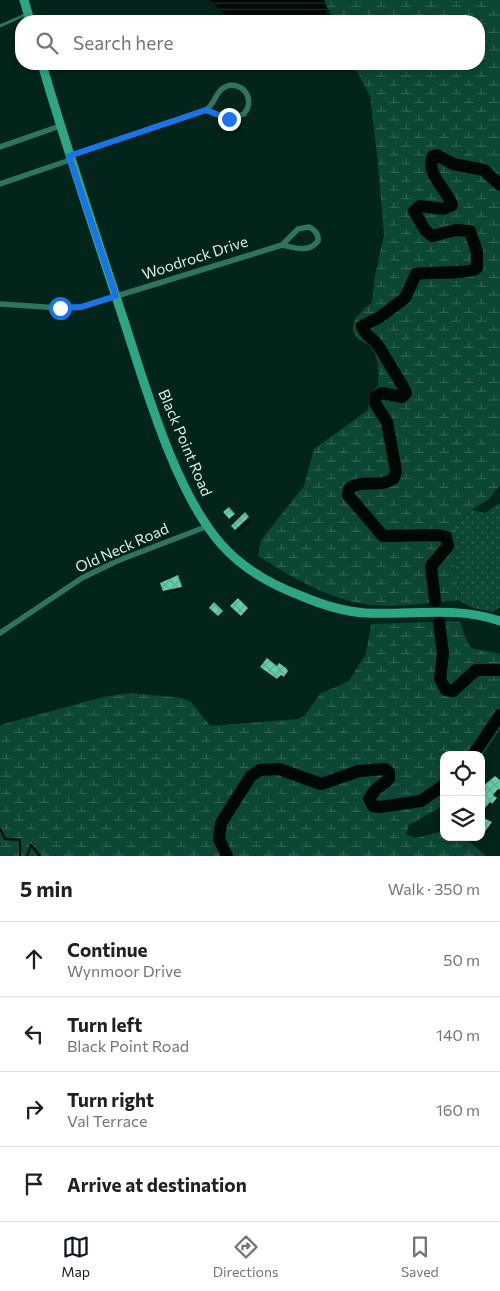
<!DOCTYPE html>
<html lang="en">
<head>
<meta charset="utf-8">
<style>
	:root { --surface:#fff; --page:#f2f2f2; --text:#202124; --muted:#757577; --line:#e0e0e0; --accent:#111827 }
	body { margin:0; font-family:Commissioner,sans-serif; background:var(--page); color:var(--text) }
	.controls { position:absolute; right:15px; bottom:15px; display:grid; overflow:hidden; border-radius:10px; box-shadow:0 2px 8px #0003 }
	.controls button { width:45px; height:45px; display:grid; place-items:center; padding:0; border:0; border-bottom:1px solid var(--line); background:var(--surface); color:var(--text); font:25px sans-serif }
	.stop { position:absolute; width:15px; height:15px; margin:-11px; border:4px solid #1a73e8; border-radius:50%; background:#fff }
	.stop.end { background:#1a73e8; border-color:#fff; box-shadow:0 1px 5px #0008 }
	.list { margin:0; padding:0; list-style:none }
	h2 { display:flex; justify-content:space-between; align-items:center; height:65px; margin:0; padding:0 20px; font-size:21px }
	h2 small { font-size:16px; font-weight:400; color:var(--muted) }
	.list li { display:grid; grid-template-columns:32px 1fr auto; gap:15px; align-items:center; box-sizing:border-box; height:75px; padding:0 20px; border-top:1px solid var(--line) }
	.list b { display:block; font-size:19px; white-space:nowrap }
	.list p { margin:0; font-size:16px; white-space:nowrap; color:var(--muted) }
	.list em { font-size:16px; font-style:normal; color:var(--muted) }
	.icon { flex:none; width:28px; height:28px; fill:none; stroke:currentColor; stroke-width:2; stroke-linecap:round; stroke-linejoin:round }
	.map { position:relative; flex:none; width:500px; height:856px; overflow:hidden }
	.search { position:absolute; background:var(--surface); box-shadow:0 2px 8px #0003; left:15px; right:15px; top:15px; height:55px; display:flex; align-items:center; gap:12px; box-sizing:border-box; padding:0 18px; border-radius:20px; color:var(--muted); font-size:19px }
	.sheet { height:365px; background:var(--surface) }
	nav { display:flex; justify-content:space-around; align-items:center; box-sizing:border-box; height:70px; border-top:1px solid var(--line); background:var(--surface); font-size:14px; color:var(--muted) }
	nav a { display:grid; justify-items:center; gap:2px }
	nav .on { color:var(--accent) }
	.map>svg:first-child { display:block }
</style>
</head>
<body>
<div class="map">
<svg width="500" height="856" viewBox="0 0 500 856">
	<defs>
		<pattern id="grass-dots" width="8" height="8" patternUnits="userSpaceOnUse" patternTransform="scale(1.25)"><rect width="8" height="8" fill="#0c4635"/><path d="M2 2h.1M6 6h.1" fill="none" stroke="#2f6152" stroke-width="1.8" stroke-linecap="round"/></pattern>
		<pattern id="wetland-marsh" width="20" height="14" patternUnits="userSpaceOnUse" patternTransform="scale(1.25)"><rect width="20" height="14" fill="#0c4635"/><path d="M1 5h8M5 5V1M11 12h8M15 12V8" fill="none" stroke="#2f6152"/></pattern>
		<pattern id="water-rules" width="6" height="5" patternUnits="userSpaceOnUse" patternTransform="scale(1.25)"><rect width="6" height="5" fill="#000805"/><path d="M0 2.5h6" fill="none" stroke="#252c29"/></pattern>
		<pattern id="building-cross-hatch" width="8" height="8" patternUnits="userSpaceOnUse" patternTransform="scale(1.25)"><rect width="8" height="8" fill="#63cdaa"/><path d="M0 0l8 8M0 8l8-8" fill="none" stroke="#5bac91"/></pattern>
	</defs>
	<rect width="100%" height="100%" fill="#03241a"/>
	<polygon fill="url(#grass-dots)" points="500,503 500,607 493,612 473,608 458,600 454,550 457,525 472,510 485,513"/>
	<g fill="url(#wetland-marsh)">
		<path d="M 324,0 L 500,0 L 500,485 L 490,498 L 472,510 L 457,525 L 454,550 L 458,600 C 432,603 395,608 370,605 C 329,600 292,577 258,556 L 261,540 L 304,486 L 314,449 L 368,410 L 369,395 L 378,385 C 379,371 379,357 370,346 C 368,343 363,343 360,340 C 342,326 362,311 372,302 L 375,276 L 384,235 L 377,155 L 370,96 L 353,64 L 479,64 L 479,21 L 334,21 Z"/>
		<path d="M 460,621 C 472,658 468,645 500,654 L 500,729 L 481,758 L 481,755 L 444,755 L 444,805 L 409,825 L 406,834 L 415,838 L 444,831 L 444,837 L 464,837 L 486,856 L 0,856 L 0,725 L 103,697 L 131,693 L 182,698 L 191,702 L 210,726 L 298,719 L 305,715 L 320,694 L 349,681 L 366,654 L 371,624 Z"/>
	</g>
	<polygon fill="url(#water-rules)" points="209,0 324,0 327,10 323,21 239,21 227,16"/>
	<g fill="#0007">
		<polygon points="229,509 236,517 232,520 225,512"/>
		<polygon points="245,514 251,521 239,533 233,526"/>
		<polygon points="178,577 183,589 167,593 164,591"/>
		<polygon points="238,600 249,611 243,617 232,606"/>
		<polygon points="277,667 288,671 289,674 286,678 283,677 279,681 264,669"/>
		<polygon points="500,782 500,793 494,797 498,801 481,813 481,797"/>
		<polygon points="481,818 493,825 486,834 481,831"/>
	</g>
	<g fill="none" stroke-linecap="round" stroke-linejoin="round">
		<g stroke="#000805" stroke-width="2">
			<polyline points="0,829 5,839 20,840 20,856"/>
			<polyline points="27,856 31,845 40,856"/>
		</g>
		<g stroke="#000805" stroke-width="12">
			<path d="M 435,601 L 431,566 L 448,546 L 446,537 L 437,535 L 383,536 L 348,495 L 349,489 C 361,478 381,489 394,478 L 396,471 L 387,422 L 375,403 L 375,397 L 382,393 L 402,397 L 406,393 C 405,389 381,350 377,344 C 372,338 364,334 362,326 L 380,317 L 405,298 L 416,274 C 428,272 471,274 477,268 L 477,252 L 470,231 L 456,230 L 432,236 L 425,230 L 414,211 L 420,206 L 443,209 L 452,205 C 447,189 425,174 433,156 L 437,155 L 453,164 L 484,170 L 500,185"/>
			<polyline points="439,622 443,654 440,679 446,690 453,691 476,670 500,670"/>
			<polyline points="473,755 500,715"/>
			<polyline points="227,856 219,839 221,823 251,776 260,770 279,769 321,784 359,771 385,769 389,772 389,779 375,790 369,799 373,806 379,807 421,801 444,785"/>
		</g>
	</g>
	<g fill="url(#building-cross-hatch)">
		<polygon points="229,507 235,514 229,519 223,512"/>
		<polygon points="245,512 249,517 235,530 231,526"/>
		<polygon points="178,575 182,587 163,591 160,583"/>
		<polygon points="238,598 248,608 241,616 230,606"/>
		<polygon points="214,602 223,611 218,616 209,608"/>
		<polygon points="267,658 277,666 279,663 286,668 288,671 284,677 281,675 277,679 260,667"/>
		<polygon points="495,776 500,780 500,790 498,789 493,795 497,798 492,804 490,802 485,808 481,808 481,795 486,789 483,786"/>
		<polygon points="481,817 492,822 484,833 481,831"/>
	</g>
	<g fill="none" stroke-linecap="round" stroke-linejoin="round">
		<polyline stroke="#31745e" stroke-width="3" points="0,26 27,14"/>
		<g stroke="#31745e" stroke-width="5.5">
			<path d="M 231,85 C 247,86 254,101 244,114 L 229,119 L 206,110 C 217,102 215,88 231,85 Z"/>
			<polyline points="0,147 60,126"/>
			<polyline points="69,156 206,110"/>
			<polyline points="0,184 70,160"/>
			<path d="M 309,227 C 315,230 319,234 318,241 C 309,253 295,248 282,245 L 298,229 Z"/>
			<polyline points="0,304 60,308 81,307 282,245"/>
			<polyline points="0,633 82,578 117,561 208,526"/>
		</g>
		<g stroke="#2ea683" stroke-width="9">
			<polyline points="24,0 30,21"/>
			<path d="M 42,64 C 67,150 96,235 124,321 C 146,388 175,492 221,544 C 242,568 270,584 299,595 C 320,604 344,612 366,613 C 412,615 456,606 500,621"/>
		</g>
	</g>
	<g fill="none" stroke-linecap="round" stroke-linejoin="round">
		<polyline stroke="#1a73e8" stroke-width="6" points="60,308 81,307 116,296 69,156 206,110 229,119"/>
	</g>
	<g text-anchor="middle" stroke-width="5" stroke-linejoin="round" paint-order="stroke">
		<g font-size="15" fill="#dbede5" stroke="#03241a">
			<text transform="translate(195 258) rotate(-18)" y="5">Woodrock Drive</text>
			<text transform="translate(185 443) rotate(67)" y="5">Black Point Road</text>
			<text transform="translate(122 548) rotate(-24)" y="5">Old Neck Road</text>
		</g>
	</g>
</svg>
<div class="controls">
<button><svg class="icon" aria-label="locate" viewBox="0 0 24 24"><circle cx="12" cy="12" r="6"/><path d="M12 2v4M12 18v4M2 12h4M18 12h4"/></svg></button>
<button><svg class="icon" aria-label="layers" viewBox="0 0 24 24"><path d="M12 4l9 5-9 5-9-5zM3 14l9 5 9-5"/></svg></button>
</div>
<div class="stop" style="left:60px;top:308px"></div>
<div class="stop end" style="left:229px;top:119px"></div>
<div class="search"><svg class="icon" aria-label="search" viewBox="0 0 24 24"><circle cx="10" cy="10" r="6"/><path d="M15 15l6 6"/></svg>Search here</div>
</div>
<section class="sheet">
<h2>5 min<small>Walk · 350 m</small></h2>
<ul class="list">
<li><svg class="icon" aria-label="ahead" viewBox="0 0 24 24"><path d="M12 20V5M6 11l6-6 6 6"/></svg><div><b>Continue</b><p>Wynmoor Drive</p></div><em>50 m</em></li>
<li><svg class="icon" aria-label="left" viewBox="0 0 24 24"><path d="M17 20v-9H6M10 6l-5 5 5 5"/></svg><div><b>Turn left</b><p>Black Point Road</p></div><em>140 m</em></li>
<li><svg class="icon" aria-label="right" viewBox="0 0 24 24"><path d="M7 20v-9h11M14 6l5 5-5 5"/></svg><div><b>Turn right</b><p>Val Terrace</p></div><em>160 m</em></li>
<li><svg class="icon" aria-label="arrive" viewBox="0 0 24 24"><path d="M6 21V4h12l-3 4 3 4H6"/></svg><div><b>Arrive at destination</b></div></li>
</ul>
</section>
<nav>
<a class="on"><svg class="icon" aria-label="map" viewBox="0 0 24 24"><path d="M3 6l6-2 6 2 6-2v14l-6 2-6-2-6 2zM9 4v14M15 6v14"/></svg>Map</a>
<a><svg class="icon" aria-label="directions" viewBox="0 0 24 24"><path d="M12 3l9 9-9 9-9-9zM9 14v-3h6M13 9l2 2-2 2"/></svg>Directions</a>
<a><svg class="icon" aria-label="saved" viewBox="0 0 24 24"><path d="M7 4h10v16l-5-4-5 4z"/></svg>Saved</a>
</nav>
</body>
</html>
